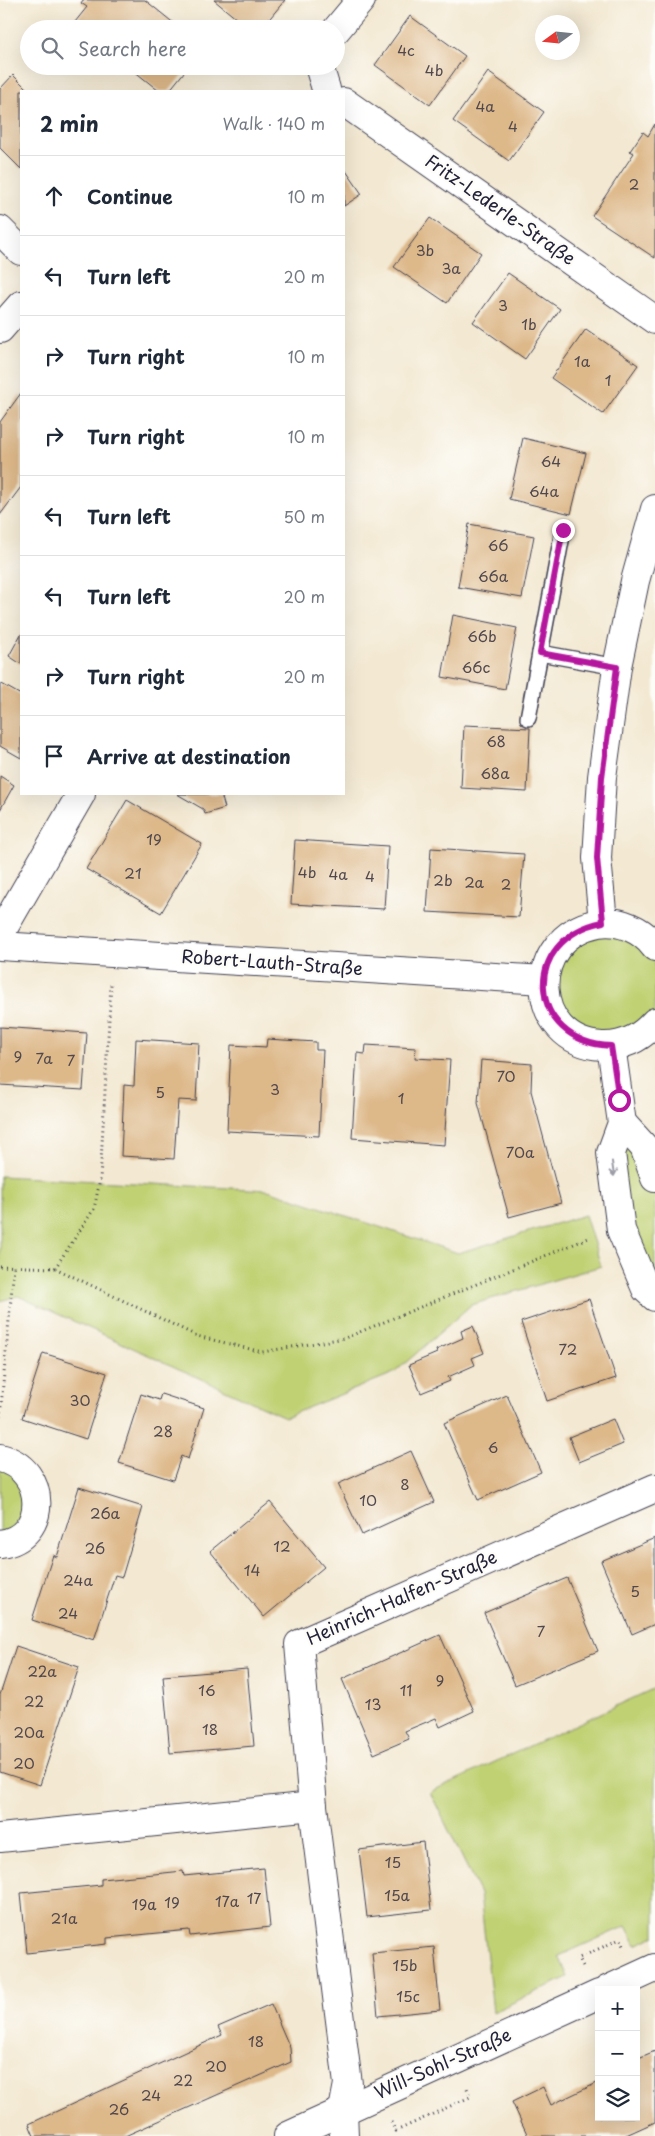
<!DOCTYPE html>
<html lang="en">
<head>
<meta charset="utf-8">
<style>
	:root { --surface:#fff; --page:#f2f2f3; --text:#1f2937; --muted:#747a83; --line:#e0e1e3 }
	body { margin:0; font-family:"Playpen Sans",sans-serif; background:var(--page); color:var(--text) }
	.controls { position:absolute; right:15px; bottom:15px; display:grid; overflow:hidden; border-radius:0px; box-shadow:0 5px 20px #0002 }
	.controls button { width:45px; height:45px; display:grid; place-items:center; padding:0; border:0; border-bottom:1px solid var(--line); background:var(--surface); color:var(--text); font:25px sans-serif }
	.compass { position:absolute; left:535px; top:15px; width:45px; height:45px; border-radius:50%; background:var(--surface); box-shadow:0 5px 20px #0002; rotate:255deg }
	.stop { position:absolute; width:15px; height:15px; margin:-11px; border:4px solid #b5179e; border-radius:50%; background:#fff }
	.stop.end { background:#b5179e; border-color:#fff; box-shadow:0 1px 5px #0008 }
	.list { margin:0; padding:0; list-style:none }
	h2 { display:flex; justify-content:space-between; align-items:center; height:65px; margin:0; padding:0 20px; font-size:21px }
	h2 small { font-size:16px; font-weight:400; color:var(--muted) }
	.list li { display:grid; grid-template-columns:32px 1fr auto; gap:15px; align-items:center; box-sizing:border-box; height:80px; padding:0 20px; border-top:1px solid var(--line) }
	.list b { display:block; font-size:19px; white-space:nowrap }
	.list em { font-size:16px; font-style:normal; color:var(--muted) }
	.icon { flex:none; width:28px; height:28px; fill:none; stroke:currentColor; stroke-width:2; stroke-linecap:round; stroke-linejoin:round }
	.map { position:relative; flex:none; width:655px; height:2136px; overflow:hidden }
	.search { position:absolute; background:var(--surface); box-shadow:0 5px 20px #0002; left:20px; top:20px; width:325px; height:55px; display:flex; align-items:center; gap:12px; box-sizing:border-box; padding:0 18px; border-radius:28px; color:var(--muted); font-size:19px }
	.panel { position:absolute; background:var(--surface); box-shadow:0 5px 20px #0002; left:20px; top:90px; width:325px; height:705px; border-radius:0px }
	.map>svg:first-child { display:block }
</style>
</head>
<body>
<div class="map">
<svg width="655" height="2136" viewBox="0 0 655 2136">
	<rect width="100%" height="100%" fill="#fdfcf7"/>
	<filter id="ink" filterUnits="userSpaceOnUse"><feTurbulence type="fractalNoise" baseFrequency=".02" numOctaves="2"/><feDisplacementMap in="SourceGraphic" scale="10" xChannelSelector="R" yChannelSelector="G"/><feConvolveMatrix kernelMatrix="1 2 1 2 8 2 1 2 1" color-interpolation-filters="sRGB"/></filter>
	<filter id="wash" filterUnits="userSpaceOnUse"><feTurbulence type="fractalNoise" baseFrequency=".0096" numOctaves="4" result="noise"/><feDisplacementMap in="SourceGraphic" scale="20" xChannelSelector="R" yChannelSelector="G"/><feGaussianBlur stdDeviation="1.12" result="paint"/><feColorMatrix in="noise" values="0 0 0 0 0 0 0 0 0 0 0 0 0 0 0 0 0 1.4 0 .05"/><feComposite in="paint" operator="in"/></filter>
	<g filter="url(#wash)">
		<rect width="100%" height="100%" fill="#f3e8d1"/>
		<g fill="#c0d173" stroke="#717a57">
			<polygon points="585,926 655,947 655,1022 637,1038 562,1029 548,962"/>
			<polygon points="622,1123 655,1178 655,1297 621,1230"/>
			<polygon points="0,1176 268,1190 458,1253 585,1215 601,1266 471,1305 394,1373 285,1417 18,1296 0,1301"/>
			<polygon points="0,1458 37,1504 0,1544"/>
			<polygon points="655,1688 655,1936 636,1945 626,1926 559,1956 568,1977 493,2012 480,1894 430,1792"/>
		</g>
		<g id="blocks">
			<g fill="#ddb889">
				<polygon points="83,0 145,0 181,29 84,29 75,22 87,7 81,3"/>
				<polygon points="214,0 285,0 261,29 249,29"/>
				<polygon points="410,16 465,56 430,105 375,65"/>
				<polygon points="128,66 189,66 169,91 159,91"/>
				<polygon points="488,72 544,112 509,161 453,121"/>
				<polygon points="13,75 29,91 21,91 21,169 0,148 0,89"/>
				<polygon points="655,124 655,258 592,216 634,153 630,151 643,132 648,136"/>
				<polygon points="344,168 362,194 344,206"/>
				<polygon points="430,218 481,253 447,303 394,267"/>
				<polygon points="508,273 560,309 525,359 473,322"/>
				<polygon points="586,329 638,365 603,414 551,378"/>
				<polygon points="21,393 21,487 0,515 0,422"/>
				<polygon points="523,438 586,453 571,514 509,499"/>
				<polygon points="469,524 534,536 522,598 458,587"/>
				<polygon points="453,615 517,628 505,689 442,677"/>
				<polygon points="21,634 21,664 9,656"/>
				<polygon points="0,683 21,695 21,758 0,746"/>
				<polygon points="464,725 530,728 527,792 461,788"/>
				<polygon points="0,776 14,785 0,810"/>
				<polygon points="177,794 225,794 222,798 225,808 205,814 203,809"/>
				<polygon points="127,800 202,844 161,913 86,869"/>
				<polygon points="295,840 388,846 384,909 291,904"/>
				<polygon points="431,848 524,854 519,917 427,912"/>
				<polygon points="0,1027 87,1033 83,1090 0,1085"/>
				<polygon points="136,1039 199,1043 196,1101 178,1100 174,1159 121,1156 124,1085 134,1086"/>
				<polygon points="267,1039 316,1042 316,1050 323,1050 319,1136 227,1131 231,1045 266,1047"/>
				<polygon points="366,1045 416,1048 415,1058 450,1060 444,1145 352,1138 357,1053 365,1054"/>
				<polygon points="481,1060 532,1064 531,1091 561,1203 509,1217 478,1103"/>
				<polygon points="589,1299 616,1378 547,1401 521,1322"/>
				<polygon points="473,1326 484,1353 472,1358 475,1365 448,1377 450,1381 421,1393 409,1365 437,1353 436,1350 463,1338 461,1331"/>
				<polygon points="43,1353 107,1373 86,1439 22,1418"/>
				<polygon points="141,1394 159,1400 161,1394 204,1408 188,1459 181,1456 173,1480 119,1463"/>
				<polygon points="507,1395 541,1472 478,1500 444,1423"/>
				<polygon points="613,1419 623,1444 579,1462 569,1437"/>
				<polygon points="411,1451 434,1502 362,1535 338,1484"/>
				<polygon points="79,1487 143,1507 122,1577 115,1575 94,1640 32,1620 53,1555 57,1557"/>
				<polygon points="270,1502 324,1567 264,1617 210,1551"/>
				<polygon points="655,1538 655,1624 632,1634 601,1561"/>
				<polygon points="567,1578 598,1651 515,1685 484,1613"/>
				<polygon points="440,1635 474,1711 440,1727 436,1718 405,1731 409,1739 374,1754 342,1679"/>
				<polygon points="16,1646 79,1667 40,1785 0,1772 0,1695"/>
				<polygon points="247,1669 254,1746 170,1753 163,1676"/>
				<polygon points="423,1842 431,1910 367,1917 359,1850"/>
				<polygon points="264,1868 270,1927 190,1936 189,1930 107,1938 107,1944 27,1953 21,1893 101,1885 101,1879 154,1874 183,1871 184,1876"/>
				<polygon points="434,1947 440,2010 378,2016 372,1953"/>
				<polygon points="271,2004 290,2048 291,2062 125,2136 34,2136 29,2124 222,2035 218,2027"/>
				<polygon points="655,2051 655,2122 624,2136 528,2136 512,2102 543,2087 551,2105 599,2082 599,2117 636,2117 636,2059"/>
			</g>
		</g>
	</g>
	<g filter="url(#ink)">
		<use href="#blocks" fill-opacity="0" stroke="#414052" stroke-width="1"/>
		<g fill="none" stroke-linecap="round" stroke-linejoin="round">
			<g stroke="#414052" stroke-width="18">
				<g id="service">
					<polyline points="540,653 617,667"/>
					<polyline points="528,718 563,530"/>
				</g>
			</g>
			<g stroke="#414052" stroke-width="30">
				<g id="minor">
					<polyline points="336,30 361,0"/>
					<polyline points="319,66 326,89"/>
					<polyline points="344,102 655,320"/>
					<polyline points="0,230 21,251"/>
					<polyline points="0,329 21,305"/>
					<polyline points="603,922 597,858 602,777 617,667 635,581 655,509"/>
					<polyline points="0,934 81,794"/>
					<polyline points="0,946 544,980"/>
					<path d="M 655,947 C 643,930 619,919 598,923 C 523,938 529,1042 602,1046 C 624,1047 641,1038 655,1022"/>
					<polyline points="611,1046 622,1123 611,1153 621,1230 646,1289 655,1297"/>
					<polyline points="622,1123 644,1147 655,1178"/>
					<path d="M 0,1458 C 48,1469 49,1538 0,1544"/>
					<polyline points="0,1838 313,1806"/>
					<polyline points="607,1990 655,1968"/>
					<polyline points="288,2136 599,1994"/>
					<polyline points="344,2136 343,2110 348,2084 313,1806 299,1644 655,1488"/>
				</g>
			</g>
			<g stroke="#414052" stroke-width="3" stroke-dasharray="1 4" stroke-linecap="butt">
				<polyline points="0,1266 55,1268 197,1336 262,1352 345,1338 591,1237"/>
				<polyline points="55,1268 94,1209 100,1180 111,984"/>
				<polyline points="0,1417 14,1266"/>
				<polyline points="583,1966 579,1958 620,1939 624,1948"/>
				<polyline points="391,2122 396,2131 470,2097 467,2088"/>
			</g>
			<use href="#service" stroke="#fff" stroke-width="15"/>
			<use href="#minor" stroke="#fff" stroke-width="28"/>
		</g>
		<defs><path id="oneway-shaft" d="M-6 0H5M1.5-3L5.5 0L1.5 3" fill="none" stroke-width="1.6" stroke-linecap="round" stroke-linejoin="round" transform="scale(1.25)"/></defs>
		<use stroke="#9c9ca7" href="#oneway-shaft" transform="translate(613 1169) rotate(82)"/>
	</g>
	<g fill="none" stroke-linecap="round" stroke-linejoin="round" filter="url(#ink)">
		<path stroke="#b5179e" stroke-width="6" d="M 563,530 L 540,653 L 617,667 L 602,777 L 597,858 L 603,922 C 519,939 527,1042 611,1046 L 619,1100"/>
	</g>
	<g text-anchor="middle" stroke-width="4.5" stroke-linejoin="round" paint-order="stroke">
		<g font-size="15" fill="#51484e">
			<text x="406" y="56">4c</text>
			<text x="434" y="76">4b</text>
			<text x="485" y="112">4a</text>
			<text x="513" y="132">4</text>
			<text x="634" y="190">2</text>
			<text x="425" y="256">3b</text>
			<text x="451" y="274">3a</text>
			<text x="503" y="311">3</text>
			<text x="529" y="330">1b</text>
			<text x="582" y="367">1a</text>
			<text x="608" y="386">1</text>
			<text x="551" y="467">64</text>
			<text x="544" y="497">64a</text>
			<text x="498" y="551">66</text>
			<text x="493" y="582">66a</text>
			<text x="482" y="642">66b</text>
			<text x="476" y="673">66c</text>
			<text x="496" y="747">68</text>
			<text x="495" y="779">68a</text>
			<text x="154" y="845">19</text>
			<text x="307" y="878">4b</text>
			<text x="133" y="879">21</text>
			<text x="338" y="880">4a</text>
			<text x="370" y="882">4</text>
			<text x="443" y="886">2b</text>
			<text x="474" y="888">2a</text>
			<text x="506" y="890">2</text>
			<text x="18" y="1062">9</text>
			<text x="44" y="1064">7a</text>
			<text x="71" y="1066">7</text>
			<text x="506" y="1082">70</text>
			<text x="275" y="1095">3</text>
			<text x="160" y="1098">5</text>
			<text x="401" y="1104">1</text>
			<text x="520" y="1158">70a</text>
			<text x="568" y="1355">72</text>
			<text x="80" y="1406">30</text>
			<text x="163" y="1437">28</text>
			<text x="493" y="1453">6</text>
			<text x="405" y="1490">8</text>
			<text x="368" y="1506">10</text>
			<text x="105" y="1519">26a</text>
			<text x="282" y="1552">12</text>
			<text x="95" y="1554">26</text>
			<text x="252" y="1576">14</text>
			<text x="78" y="1586">24a</text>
			<text x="635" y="1597">5</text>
			<text x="68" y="1619">24</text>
			<text x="541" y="1637">7</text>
			<text x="42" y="1677">22a</text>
			<text x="440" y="1686">9</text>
			<text x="207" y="1696">16</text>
			<text x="406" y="1696">11</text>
			<text x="34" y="1707">22</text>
			<text x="373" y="1710">13</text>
			<text x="210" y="1735">18</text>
			<text x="29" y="1738">20a</text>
			<text x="24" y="1769">20</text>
			<text x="393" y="1868">15</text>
			<text x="397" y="1901">15a</text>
			<text x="254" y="1904">17</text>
			<text x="227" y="1907">17a</text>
			<text x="172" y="1908">19</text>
			<text x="144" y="1910">19a</text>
			<text x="64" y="1924">21a</text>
			<text x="405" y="1971">15b</text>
			<text x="408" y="2002">15c</text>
			<text x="256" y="2047">18</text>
			<text x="216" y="2072">20</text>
			<text x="183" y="2086">22</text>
			<text x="151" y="2101">24</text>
			<text x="119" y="2115">26</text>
		</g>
		<g font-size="18" fill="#22223b" stroke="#fdfcf7">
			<text transform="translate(500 210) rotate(35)" y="6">Fritz-Lederle-Straße</text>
			<text transform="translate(272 963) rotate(4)" y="6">Robert-Lauth-Straße</text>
			<text transform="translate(402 1598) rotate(-24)" y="6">Heinrich-Halfen-Straße</text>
			<text transform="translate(443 2064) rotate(-24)" y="6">Will-Sohl-Straße</text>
		</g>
	</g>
</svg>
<div class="controls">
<button>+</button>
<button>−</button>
<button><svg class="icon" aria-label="layers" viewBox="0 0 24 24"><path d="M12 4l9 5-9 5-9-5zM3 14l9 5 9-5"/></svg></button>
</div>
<svg class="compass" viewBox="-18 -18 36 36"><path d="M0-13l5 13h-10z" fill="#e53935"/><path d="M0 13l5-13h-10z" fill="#747a83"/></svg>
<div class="stop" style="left:619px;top:1100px"></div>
<div class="stop end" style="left:563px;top:530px"></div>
<div class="search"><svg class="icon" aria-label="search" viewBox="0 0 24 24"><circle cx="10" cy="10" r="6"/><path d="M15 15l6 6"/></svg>Search here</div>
<section class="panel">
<h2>2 min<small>Walk · 140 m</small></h2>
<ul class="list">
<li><svg class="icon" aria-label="ahead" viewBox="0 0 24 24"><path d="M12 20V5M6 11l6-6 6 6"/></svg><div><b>Continue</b></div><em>10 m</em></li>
<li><svg class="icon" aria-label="left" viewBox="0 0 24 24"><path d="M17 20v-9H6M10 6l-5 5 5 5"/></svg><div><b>Turn left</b></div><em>20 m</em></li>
<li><svg class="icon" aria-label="right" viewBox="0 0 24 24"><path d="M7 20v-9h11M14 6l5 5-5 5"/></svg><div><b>Turn right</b></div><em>10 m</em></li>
<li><svg class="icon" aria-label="right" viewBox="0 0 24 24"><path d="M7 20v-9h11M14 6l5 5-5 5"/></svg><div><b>Turn right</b></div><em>10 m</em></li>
<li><svg class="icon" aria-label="left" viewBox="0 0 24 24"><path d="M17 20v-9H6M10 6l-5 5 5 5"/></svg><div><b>Turn left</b></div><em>50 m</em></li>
<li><svg class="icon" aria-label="left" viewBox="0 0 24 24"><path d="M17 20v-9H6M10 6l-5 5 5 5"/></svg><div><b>Turn left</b></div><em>20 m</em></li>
<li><svg class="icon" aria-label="right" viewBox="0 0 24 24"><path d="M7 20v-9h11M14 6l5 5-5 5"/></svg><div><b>Turn right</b></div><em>20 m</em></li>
<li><svg class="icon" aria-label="arrive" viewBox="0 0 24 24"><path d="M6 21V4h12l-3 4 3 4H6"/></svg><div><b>Arrive at destination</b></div></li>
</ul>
</section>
</div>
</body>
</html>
